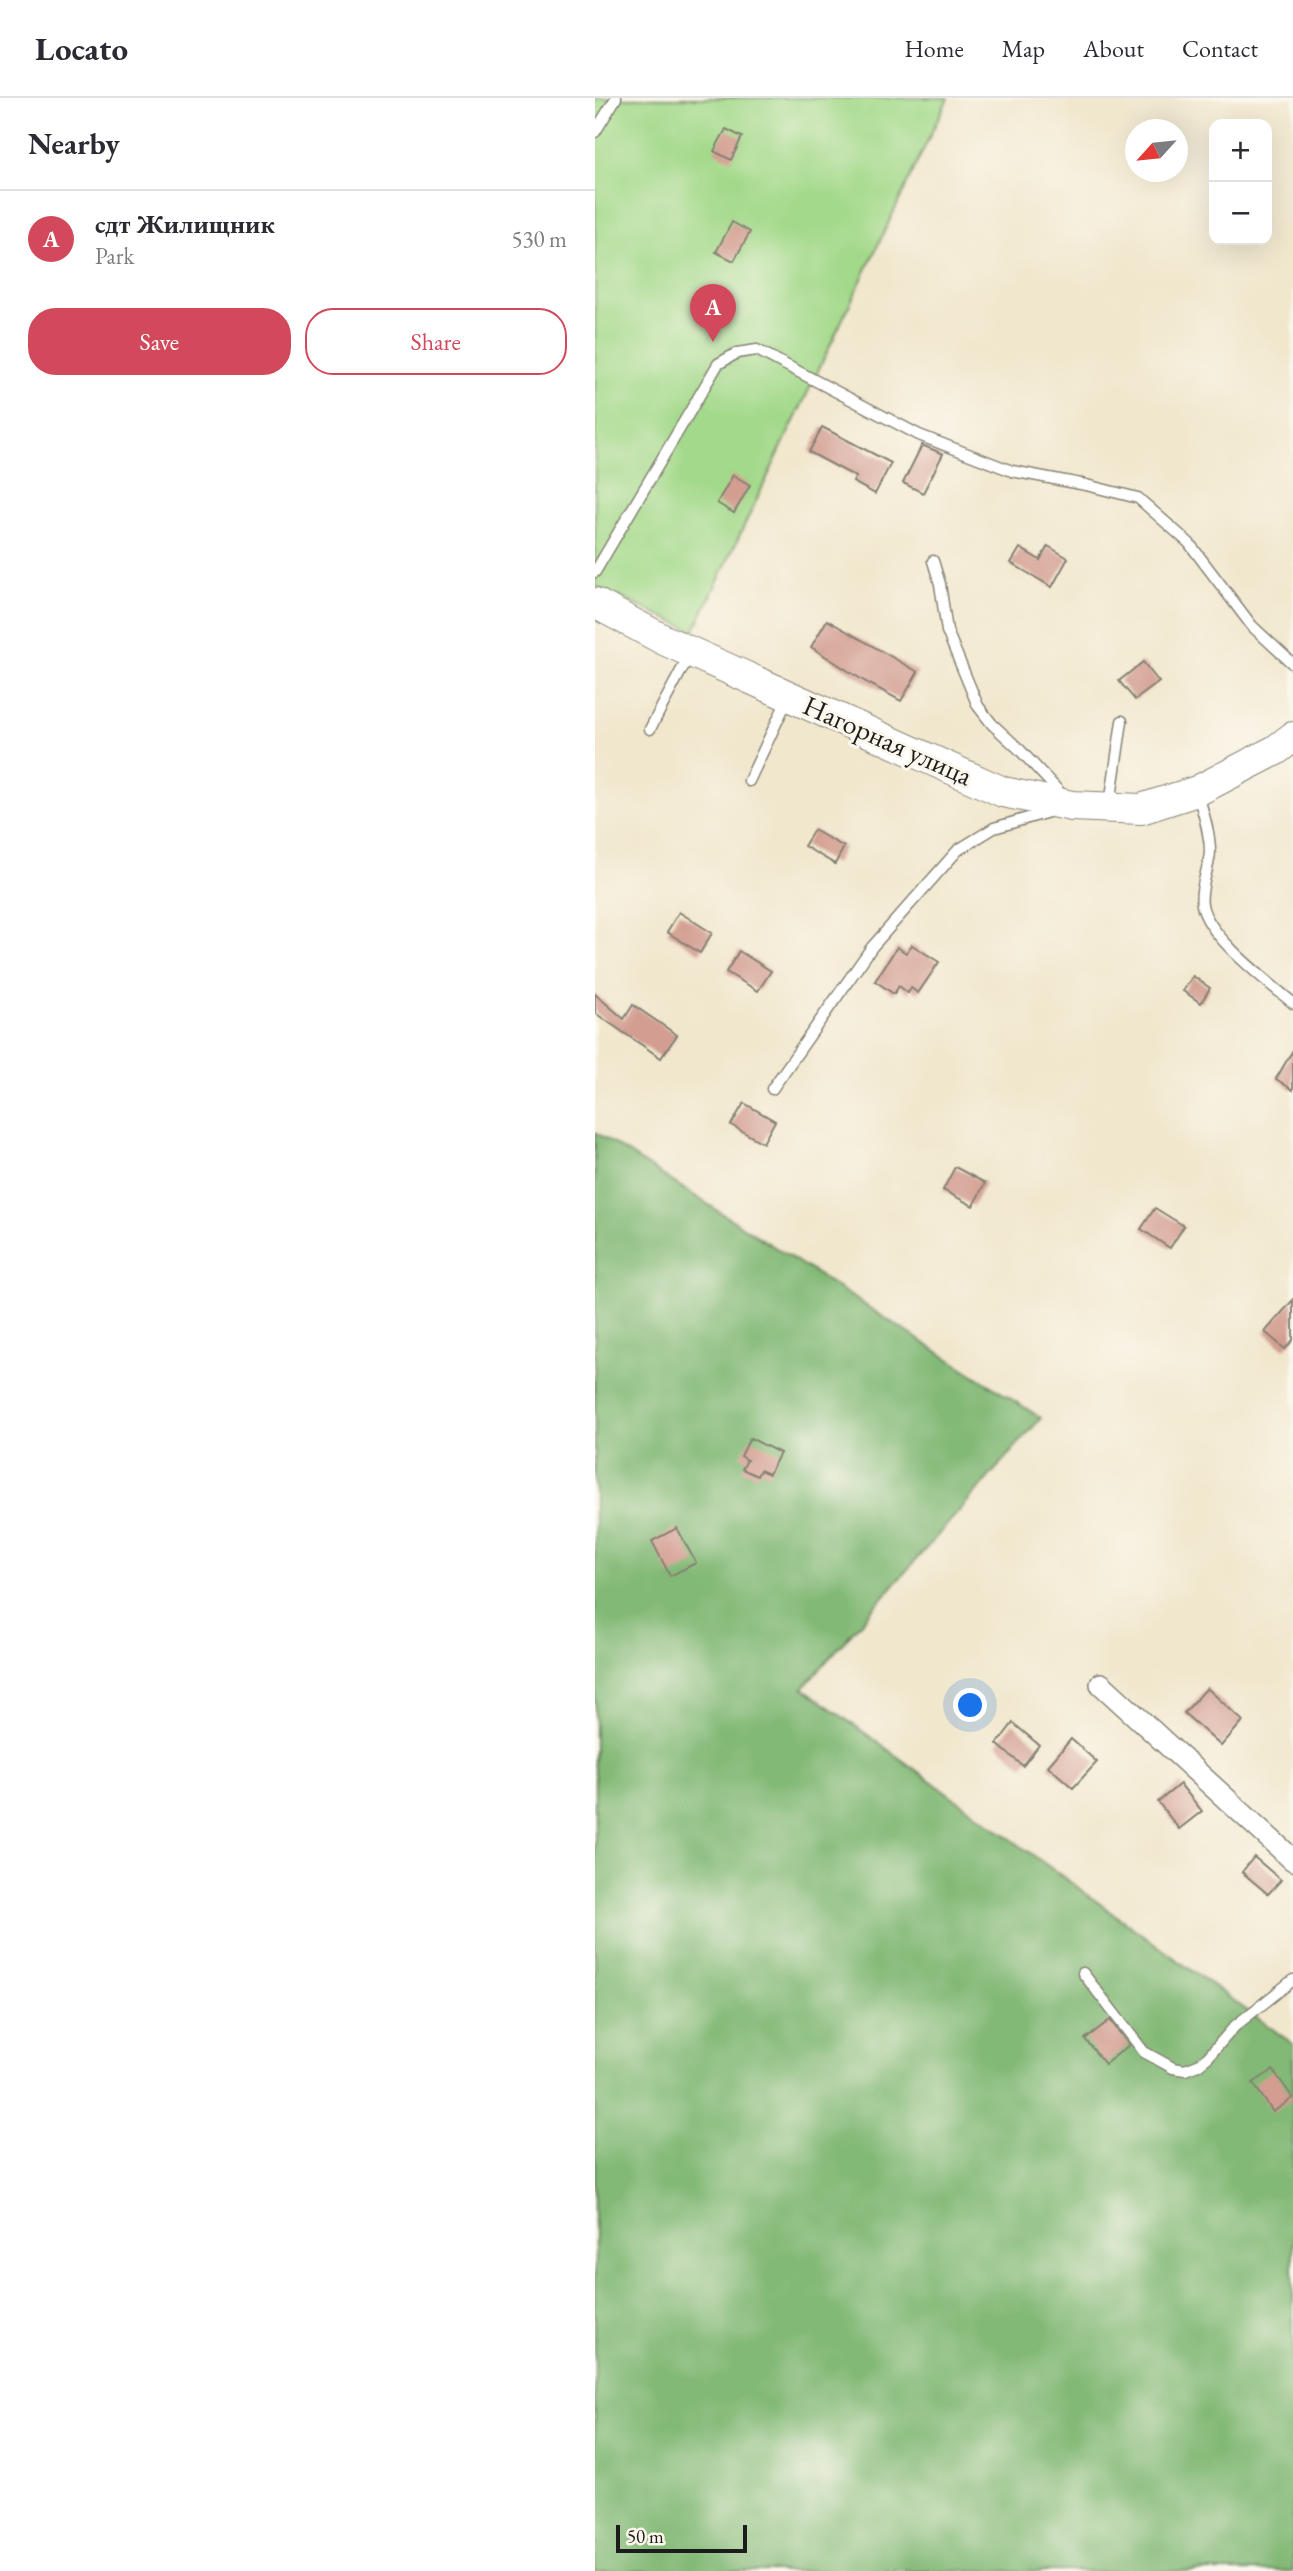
<!DOCTYPE html>
<html lang="en">
<head>
<meta charset="utf-8">
<style>
	:root { --surface:#fff; --page:#f7f7f7; --text:#2b2b33; --muted:#7c7c81; --line:#e1e1e2; --accent:#d1495b }
	body { margin:0; font-family:"EB Garamond",serif; background:var(--page); color:var(--text) }
	.controls { position:absolute; right:21px; top:21px; display:grid; overflow:hidden; border-radius:14px; box-shadow:0 7px 28px #0002 }
	.controls button { width:63px; height:63px; display:grid; place-items:center; padding:0; border:0; border-bottom:2px solid var(--line); background:var(--surface); color:var(--text); font:35px sans-serif }
	.compass { position:absolute; left:530px; top:21px; width:63px; height:63px; border-radius:50%; background:var(--surface); box-shadow:0 7px 28px #0002; rotate:243deg }
	.scale { position:absolute; left:21px; bottom:18px; width:131px; box-sizing:border-box; padding-left:7px; border:4px solid #1c1c1c; border-top:0; font-size:19px; line-height:24px; white-space:nowrap; color:#1c1c1c; -webkit-text-stroke:5px #fbf7ec; paint-order:stroke }
	.you { position:absolute; left:376px; top:1608px; width:24px; height:24px; margin:-18px; border:5px solid #fff; border-radius:50%; background:#1a73e8; box-shadow:0 0 0 10px #1a73e833 }
	.badge { display:grid; place-items:center; width:46px; height:46px; border-radius:50%; background:var(--accent); color:#fff; font-size:23px; font-weight:700 }
	.pin { position:absolute; translate:-50% -58px; filter:drop-shadow(0 2px 4px #0008) }
	.pin::after { content:''; position:absolute; top:37px; width:24px; height:21px; background:inherit; clip-path:polygon(0 0,100% 0,50% 100%) }
	.list { margin:0; padding:0; list-style:none }
	h2 { display:flex; justify-content:space-between; align-items:center; height:91px; margin:0; padding:0 28px; font-size:30px }
	h2 small { font-size:23px; font-weight:400; color:var(--muted) }
	.list li { display:grid; grid-template-columns:46px 1fr auto; gap:21px; align-items:center; box-sizing:border-box; height:98px; padding:0 28px; border-top:2px solid var(--line) }
	.list b { display:block; font-size:26px; white-space:nowrap }
	.list p { margin:0; font-size:23px; white-space:nowrap; color:var(--muted) }
	.list em { font-size:23px; font-style:normal; color:var(--muted) }
	.actions { display:flex; gap:14px; padding:21px 28px }
	.actions a { flex:1; padding:16px 0; border:2px solid var(--accent); border-radius:28px; text-align:center; font-size:24px; color:var(--accent) }
	.actions .main { background:var(--accent); color:#fff }
	.map { position:relative; flex:none; width:698px; height:2473px; overflow:hidden }
	header { display:flex; align-items:center; gap:42px; box-sizing:border-box; height:98px; padding:0 35px; background:var(--surface); border-bottom:2px solid var(--line) }
	header strong { font-size:33px }
	nav { display:flex; gap:38px; margin-inline-start:auto; font-size:24px }
	main { display:flex }
	aside { flex:1; background:var(--surface) }
	.map>svg:first-child { display:block }
</style>
</head>
<body>
<header>
<strong>Locato</strong>
<nav><a>Home</a><a>Map</a><a>About</a><a>Contact</a></nav>
</header>
<main>
<aside>
<h2>Nearby<small></small></h2>
<ul class="list">
<li><span class="badge">A</span><div><b>сдт Жилищник</b><p>Park</p></div><em>530 m</em></li>
</ul>
<div class="actions"><a class="main">Save</a><a>Share</a></div>
</aside>
<div class="map">
<svg width="698" height="2473" viewBox="0 0 698 2473">
	<rect width="100%" height="100%" fill="#fbf7ec"/>
	<filter id="ink" filterUnits="userSpaceOnUse"><feTurbulence type="fractalNoise" baseFrequency=".0143" numOctaves="2"/><feDisplacementMap in="SourceGraphic" scale="14" xChannelSelector="R" yChannelSelector="G"/><feConvolveMatrix kernelMatrix="1 2 1 2 8 2 1 2 1" color-interpolation-filters="sRGB"/></filter>
	<filter id="wash" filterUnits="userSpaceOnUse"><feTurbulence type="fractalNoise" baseFrequency=".00686" numOctaves="4" result="noise"/><feDisplacementMap in="SourceGraphic" scale="28" xChannelSelector="R" yChannelSelector="G"/><feGaussianBlur stdDeviation="1.57" result="paint"/><feColorMatrix in="noise" values="0 0 0 0 0 0 0 0 0 0 0 0 0 0 0 0 0 1.4 0 .05"/><feComposite in="paint" operator="in"/></filter>
	<g filter="url(#wash)">
		<rect width="100%" height="100%" fill="#f1e7cd"/>
		<polygon fill="#a3d98a" stroke="#607a53" stroke-width="2" points="0,0 353,0 99,533 0,488"/>
		<polygon fill="#82b976" stroke="#4f6a49" stroke-width="2" points="0,1034 446,1320 208,1590 698,1946 698,2473 0,2473"/>
		<g id="blocks">
			<g fill="#d39d91">
				<polygon points="131,31 147,39 136,62 119,53"/>
				<polygon points="137,124 155,134 139,163 121,154"/>
				<polygon points="227,329 296,365 280,396 258,384 261,379 214,354"/>
				<polygon points="327,347 348,356 328,395 308,385"/>
				<polygon points="138,377 155,387 139,415 122,405"/>
				<polygon points="453,448 473,460 457,489 416,465 425,450 445,462"/>
				<polygon points="232,522 323,574 306,603 269,583 216,549"/>
				<polygon points="548,564 564,584 540,602 524,583"/>
				<polygon points="219,732 249,749 240,766 209,748"/>
				<polygon points="84,814 117,835 105,855 72,834"/>
				<polygon points="317,847 344,864 323,895 316,890 313,895 304,888 299,896 280,883 302,849 311,855"/>
				<polygon points="144,853 176,873 163,893 131,874"/>
				<polygon points="598,878 615,890 606,905 588,893"/>
				<polygon points="0,896 29,921 38,907 82,937 66,960 0,915"/>
				<polygon points="698,952 698,992 681,981"/>
				<polygon points="149,1005 180,1023 168,1045 136,1027"/>
				<polygon points="360,1069 390,1085 378,1108 348,1092"/>
				<polygon points="560,1110 589,1128 575,1150 546,1131"/>
				<polygon points="698,1202 698,1242 690,1251 670,1234"/>
				<polygon points="155,1340 185,1355 174,1376 165,1372 162,1378 147,1371 152,1362 146,1358"/>
				<polygon points="82,1430 101,1465 75,1478 57,1443"/>
				<polygon points="612,1590 648,1623 626,1648 589,1615"/>
				<polygon points="418,1625 444,1647 428,1668 402,1646"/>
				<polygon points="476,1641 502,1664 478,1690 453,1668"/>
				<polygon points="585,1686 607,1713 584,1731 563,1704"/>
				<polygon points="659,1759 686,1782 673,1796 647,1774"/>
				<polygon points="515,1922 534,1947 510,1966 490,1941"/>
				<polygon points="678,1972 698,2000 678,2014 658,1985"/>
			</g>
		</g>
	</g>
	<g filter="url(#ink)">
		<use href="#blocks" fill-opacity="0" stroke="#868274" stroke-width="2"/>
		<g fill="none" stroke-linecap="round" stroke-linejoin="round">
			<g stroke="#868274" stroke-width="13">
				<g id="lane">
					<polyline points="0,34 21,0"/>
					<polyline points="338,463 345,486 352,533 383,608 397,626 424,651 470,700"/>
					<polyline points="0,474 123,266 142,255 162,252 324,337 417,373 491,387 543,400 594,445 657,528 698,566"/>
					<polyline points="55,631 95,556"/>
					<polyline points="154,683 193,600"/>
					<path d="M 603,696 C 608,715 615,734 615,754 C 614,771 604,791 607,807 C 613,839 673,884 698,905"/>
					<polyline points="515,706 527,623"/>
					<polyline points="177,991 277,849 363,752 399,730 457,713"/>
					<polyline points="488,1875 549,1954 578,1970 590,1972 603,1967 613,1959 640,1928 698,1882"/>
				</g>
			</g>
			<g stroke="#868274" stroke-width="24">
				<polyline id="street" points="506,1586 698,1762"/>
			</g>
			<g stroke="#868274" stroke-width="32">
				<polyline id="secondary" points="0,505 69,542 408,694 477,708 546,711 602,693 681,652 698,639"/>
			</g>
			<use href="#lane" stroke="#fff" stroke-width="10"/>
			<use href="#street" stroke="#fff" stroke-width="21"/>
			<use href="#secondary" stroke="#fff" stroke-width="30"/>
		</g>
	</g>
	<g text-anchor="middle" stroke-width="6" stroke-linejoin="round" paint-order="stroke">
		<g font-size="28" fill="#1c1c1c" stroke="#fbf7ec">
			<text transform="translate(293 642) rotate(24)" y="10">Нагорная улица</text>
		</g>
	</g>
</svg>
<div class="controls">
<button>+</button>
<button>−</button>
</div>
<svg class="compass" viewBox="-18 -18 36 36"><path d="M0-13l5 13h-10z" fill="#e53935"/><path d="M0 13l5-13h-10z" fill="#7c7c81"/></svg>
<div class="scale">50 m</div>
<div class="you"></div>
<div class="pin badge" style="left:118px;top:244px">A</div>
</div>
</main>
</body>
</html>
